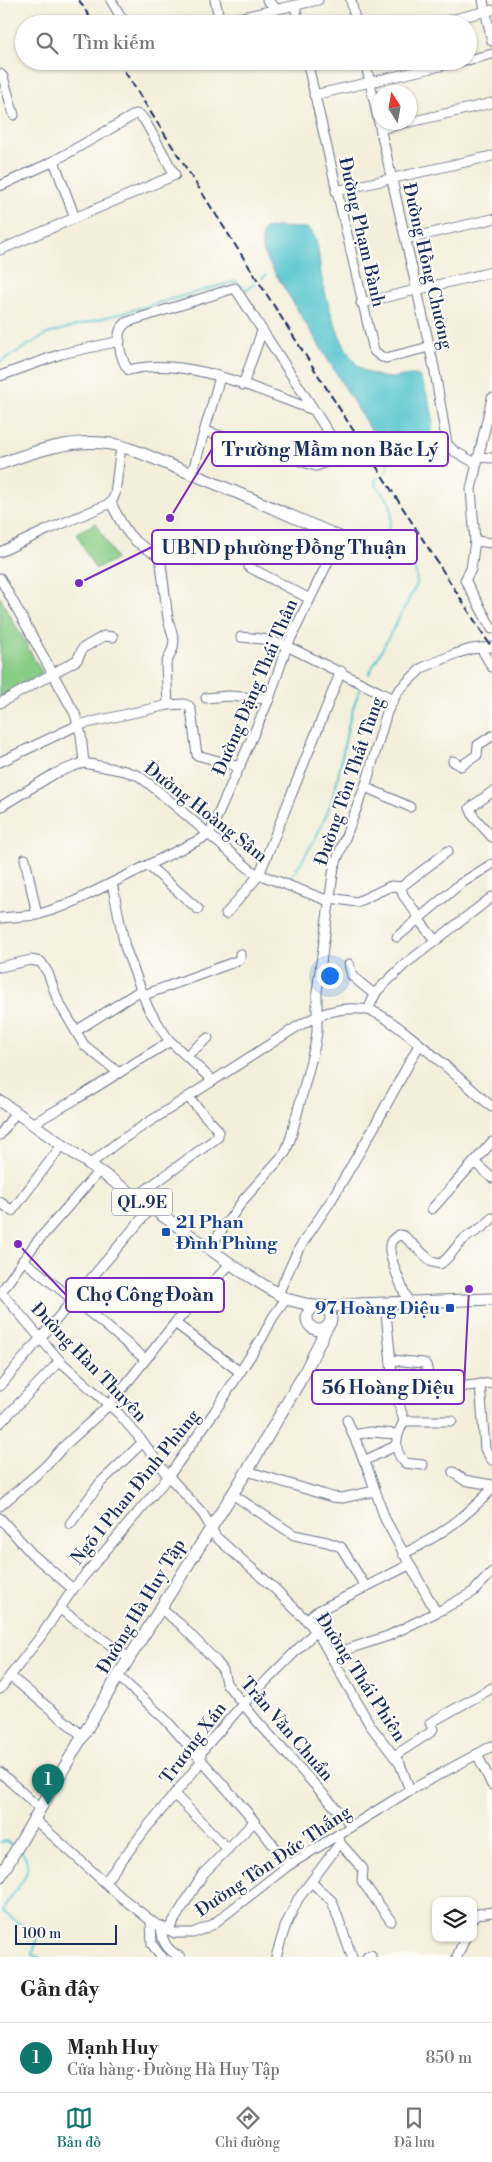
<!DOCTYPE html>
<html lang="vi">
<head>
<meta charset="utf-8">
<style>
	:root { --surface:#fff; --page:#f6f6f6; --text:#222; --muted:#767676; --line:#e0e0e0; --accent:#0f766e }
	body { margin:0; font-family:"Libre Bodoni",serif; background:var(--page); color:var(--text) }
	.controls { position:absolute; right:15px; bottom:15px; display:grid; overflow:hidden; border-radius:10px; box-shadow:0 1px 4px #0004 }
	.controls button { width:45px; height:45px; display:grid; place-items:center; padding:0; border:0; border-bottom:1px solid var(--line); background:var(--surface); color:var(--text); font:25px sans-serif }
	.compass { position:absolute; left:372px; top:85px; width:45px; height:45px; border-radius:50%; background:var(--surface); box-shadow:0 1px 4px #0004; rotate:349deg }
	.scale { position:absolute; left:15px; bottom:12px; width:102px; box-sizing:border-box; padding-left:5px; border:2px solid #1b2f5e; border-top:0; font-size:14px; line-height:18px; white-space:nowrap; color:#1b2f5e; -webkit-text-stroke:4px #fdfcf7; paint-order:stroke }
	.you { position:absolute; left:329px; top:975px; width:18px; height:18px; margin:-12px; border:4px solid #fff; border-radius:50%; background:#1a73e8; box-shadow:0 0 0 8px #1a73e833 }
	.badge { display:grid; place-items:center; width:32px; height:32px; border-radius:50%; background:var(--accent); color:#fff; font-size:16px; font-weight:700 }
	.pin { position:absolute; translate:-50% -41px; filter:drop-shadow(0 1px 2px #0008) }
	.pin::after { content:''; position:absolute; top:26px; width:18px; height:15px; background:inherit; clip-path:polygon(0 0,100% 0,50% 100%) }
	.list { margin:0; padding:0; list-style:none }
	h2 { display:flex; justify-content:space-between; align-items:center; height:65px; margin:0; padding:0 20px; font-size:21px }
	h2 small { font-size:16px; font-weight:400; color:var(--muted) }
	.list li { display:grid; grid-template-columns:32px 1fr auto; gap:15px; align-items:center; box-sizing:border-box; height:70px; padding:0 20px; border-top:1px solid var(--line) }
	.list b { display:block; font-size:19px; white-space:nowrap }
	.list p { margin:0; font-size:16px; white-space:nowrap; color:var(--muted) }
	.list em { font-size:16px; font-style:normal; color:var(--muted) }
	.icon { flex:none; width:28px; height:28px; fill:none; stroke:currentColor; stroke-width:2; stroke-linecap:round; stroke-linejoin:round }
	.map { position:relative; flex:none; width:492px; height:1957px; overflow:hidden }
	.search { position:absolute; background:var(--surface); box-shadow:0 1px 4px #0004; left:15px; right:15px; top:15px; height:55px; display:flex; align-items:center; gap:12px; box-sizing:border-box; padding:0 18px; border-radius:28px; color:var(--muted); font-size:19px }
	.sheet { height:135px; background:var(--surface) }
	nav { display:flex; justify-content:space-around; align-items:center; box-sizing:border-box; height:70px; border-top:1px solid var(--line); background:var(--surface); font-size:14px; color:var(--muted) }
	nav a { display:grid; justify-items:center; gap:2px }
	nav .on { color:var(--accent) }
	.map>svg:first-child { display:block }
</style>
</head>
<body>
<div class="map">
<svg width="492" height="1957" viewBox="0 0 492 1957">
	<rect width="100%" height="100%" fill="#fdfcf7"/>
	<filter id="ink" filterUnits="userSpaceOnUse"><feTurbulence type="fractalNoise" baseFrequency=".02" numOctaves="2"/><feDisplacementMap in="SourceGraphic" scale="10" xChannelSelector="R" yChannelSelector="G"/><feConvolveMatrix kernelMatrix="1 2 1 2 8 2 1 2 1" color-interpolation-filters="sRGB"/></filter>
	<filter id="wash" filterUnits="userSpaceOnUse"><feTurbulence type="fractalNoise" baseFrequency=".0096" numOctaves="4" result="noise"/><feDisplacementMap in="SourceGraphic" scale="20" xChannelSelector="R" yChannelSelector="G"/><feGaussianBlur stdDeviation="1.12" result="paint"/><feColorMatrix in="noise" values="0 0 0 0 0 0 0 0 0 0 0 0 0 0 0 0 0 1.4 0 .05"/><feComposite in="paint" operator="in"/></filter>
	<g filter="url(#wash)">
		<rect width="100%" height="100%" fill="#f3efdb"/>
		<g fill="#88cd86" stroke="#527e72">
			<polygon points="96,523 116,559 95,569 76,533"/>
			<polygon points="0,597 42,673 0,698"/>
		</g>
		<path fill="#59c6cf" stroke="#3a7a96" d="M 275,227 L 307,228 C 321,241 318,257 321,274 C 326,299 342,361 367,372 C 374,375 384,378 392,378 C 401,377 410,373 419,376 C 426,391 435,412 432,428 C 430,439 406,452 395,452 C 388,452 383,447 378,442 L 266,258 L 262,247 L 262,232 L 265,229 Z"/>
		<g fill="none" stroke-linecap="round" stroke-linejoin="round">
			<g stroke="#59c6cf" stroke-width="2">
				<polyline points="262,278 266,275"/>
				<polyline points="0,362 47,334 236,281 246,290 254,284"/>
				<polyline points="386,472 389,459"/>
				<path d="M 369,674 L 417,584 C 417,560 406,557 385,557 L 381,551 C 385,536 398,515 388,500 C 384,493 376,490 375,480 L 378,478"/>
				<path d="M 289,881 C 308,852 324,827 334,793 C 344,758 345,720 362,686"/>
				<polyline points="0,1842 5,1841 13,1845"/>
				<path d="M 21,1851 C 41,1876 8,1891 3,1912 L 35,1934 L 37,1937 L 33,1955 L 40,1957"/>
			</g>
		</g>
	</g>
	<g filter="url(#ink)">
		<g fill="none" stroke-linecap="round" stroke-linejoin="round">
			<g stroke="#67728a" stroke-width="11">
				<g id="minor">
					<polyline points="111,0 125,24"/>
					<polyline points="215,0 220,22"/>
					<polyline points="267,0 277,9"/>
					<polyline points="351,0 356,24"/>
					<polyline points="483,0 492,41"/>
					<polyline points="295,6 299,24"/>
					<polyline points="212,24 318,0"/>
					<polyline points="433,24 492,10"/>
					<polyline points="468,60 492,54"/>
					<polyline points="307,61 374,351 382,357 386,358 429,347"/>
					<polyline points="365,61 417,290 435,372 447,444 454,451 477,464"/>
					<polyline points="0,74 3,77 14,115"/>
					<polyline points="314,95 462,61"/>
					<polyline points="410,122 492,103"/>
					<polyline points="381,129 407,122"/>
					<polyline points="54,161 75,218"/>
					<polyline points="0,186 54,161 136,114 140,115 145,121 175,175 0,250"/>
					<polyline points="336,191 492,156"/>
					<polyline points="406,239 492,219"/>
					<polyline points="361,303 492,272"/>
					<polyline points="0,376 61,354 120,341"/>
					<polyline points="243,385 262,331"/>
					<polyline points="492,398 471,489 475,541 471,569 465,580 492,629"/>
					<path d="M 205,431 L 316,466 L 324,463 L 333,444 L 330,435 L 314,410 L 235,288 L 127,322 C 123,326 119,329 119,335 C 118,345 122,363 129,370 C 187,355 259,391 314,410"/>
					<polyline points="478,457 492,458"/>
					<polyline points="192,474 220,377"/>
					<path d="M 111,503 C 125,531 130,542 160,556 L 168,619 L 174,640 L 173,648 L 166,664 L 168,705"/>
					<polyline points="475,541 492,543"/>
					<polyline points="0,552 47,530 111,503 115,494 121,446"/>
					<polyline points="249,567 310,599"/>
					<polyline points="0,578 75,714 81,735 84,763"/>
					<polyline points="241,637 263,639 287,646 393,699"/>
					<polyline points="481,648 492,667"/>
					<polyline points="206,698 228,696 269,699"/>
					<polyline points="0,703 77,660 83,648 104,636 113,637"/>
					<polyline points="453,761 461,766 477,755 478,745 492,736"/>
					<polyline points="0,762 78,725 168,705 184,704 189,706 191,710 197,755 240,767"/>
					<polyline points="365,787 410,807"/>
					<polyline points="492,792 470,808 474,817 492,837"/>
					<polyline points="0,807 54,774 74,766 84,763 125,771 139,776 158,791 253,872 329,901"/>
					<polyline points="25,859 37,915"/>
					<polyline points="149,866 198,909"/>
					<polyline points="112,883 125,947 148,1008 168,1039 213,1081"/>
					<polyline points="330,898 357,902 391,886 401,887"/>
					<polyline points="226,914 259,875 341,671"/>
					<polyline points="419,917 403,895 401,887 448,851"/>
					<polyline points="0,918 37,915 67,905 209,835 269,699 287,646 340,537"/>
					<polyline points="418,919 435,940"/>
					<polyline points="397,937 460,884 492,864"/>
					<polyline points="349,964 352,976 375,995"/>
					<polyline points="0,967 31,960 41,962 48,973 58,1001 84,1045 119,1073"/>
					<polyline points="144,995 237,961 240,959 240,954"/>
					<polyline points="368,1010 376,992 404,965 492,897"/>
					<polyline points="76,1031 141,990"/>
					<polyline points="187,1055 208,1038"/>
					<polyline points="32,1124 78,1098 169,1042 168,1039"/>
					<polyline points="0,1135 16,1112"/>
					<polyline points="474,1162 492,1178"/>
					<path d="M 89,1165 L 118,1142 L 295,1028 C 319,1014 339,1005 368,1010 C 392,1014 469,1088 492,1107"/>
					<polyline points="136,1197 218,1137 218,1130 188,1097"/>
					<polyline points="0,1202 12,1211 62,1145"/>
					<polyline points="432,1209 492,1142"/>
					<polyline points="209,1248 244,1199 285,1153 291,1137 315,1045 317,1032 317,992 334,867 367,781 387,712 398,691 422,668 455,654 471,649 492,647"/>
					<polyline points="23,1260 104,1324 145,1359"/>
					<polyline points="0,1291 60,1361 119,1414 143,1442 164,1471 203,1514 216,1537 275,1589 311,1625 320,1637 370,1725 400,1764 410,1790"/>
					<polyline points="1,1292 35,1244 99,1171"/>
					<polyline points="278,1294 298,1250 332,1199 373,1129 419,1045"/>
					<path d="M 408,1302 C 404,1291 388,1257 390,1246 C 390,1241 395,1237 399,1235 L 404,1236 L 432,1262 L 440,1264 C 450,1258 454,1248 463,1240 C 472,1232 484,1229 492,1218"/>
					<path d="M 385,1303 L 393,1383 L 404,1421 C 396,1436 392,1449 405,1463 L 423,1465"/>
					<polyline points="175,1323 240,1372"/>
					<path d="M 391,1360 L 424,1363 L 426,1365 C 429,1376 429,1387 442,1389 L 492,1383"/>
					<polyline points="480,1384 485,1449 492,1460"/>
					<polyline points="0,1386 151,1208"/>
					<polyline points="347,1420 369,1472 385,1519 436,1612"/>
					<polyline points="404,1421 452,1421"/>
					<polyline points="0,1423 60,1361"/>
					<polyline points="353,1435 370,1432 397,1434"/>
					<polyline points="364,1461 395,1446"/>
					<polyline points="247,1471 332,1497 342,1498 375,1491"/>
					<polyline points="453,1472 464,1480 492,1485"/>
					<polyline points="232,1494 294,1535 327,1542 341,1547 365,1586"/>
					<polyline points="0,1506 45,1467 63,1447 110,1404 175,1323 230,1264"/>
					<polyline points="0,1518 32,1554 73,1589"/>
					<polyline points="70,1524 100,1483 143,1442"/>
					<path d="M 403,1554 C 437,1538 467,1516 492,1489"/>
					<polyline points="60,1609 129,1658"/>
					<polyline points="161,1609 180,1624 216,1661 223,1670 226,1683 257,1721 352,1826"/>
					<polyline points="306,1620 316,1612 409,1565"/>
					<polyline points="330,1655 388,1636 443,1609 473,1592 492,1572"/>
					<polyline points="10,1676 83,1736"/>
					<polyline points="118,1676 166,1720 247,1812 289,1865"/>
					<polyline points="0,1689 41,1636 73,1589 168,1477 215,1411 262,1338 273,1317 286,1299"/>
					<polyline points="477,1754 492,1785"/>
					<polyline points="394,1756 431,1732 433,1729 430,1723 492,1688"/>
					<polyline points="0,1772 40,1809"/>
					<polyline points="174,1794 228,1849"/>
					<polyline points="34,1819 121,1897 154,1923 175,1933 193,1933 212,1925 289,1865 407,1792 492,1746"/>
					<polyline points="340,1843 363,1869 362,1881 391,1921"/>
					<polyline points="105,1882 148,1826 193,1772 201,1761 201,1753 206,1746 243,1704 315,1632"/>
					<polyline points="311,1882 332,1901 352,1957"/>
					<polyline points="473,1918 478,1914 492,1912"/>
					<polyline points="151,1921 152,1944 161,1957"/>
					<path d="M 161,1926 C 162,1942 166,1949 180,1957"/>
					<polyline points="168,1930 203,1874 254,1822"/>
					<polyline points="276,1957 285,1927 298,1899 340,1843 339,1834"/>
					<polyline points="367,1957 371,1955"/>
					<polyline points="457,1957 465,1938"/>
				</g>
			</g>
			<g stroke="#67728a" stroke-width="13">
				<g id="major">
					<path d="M 0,464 C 35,451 73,438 111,444 C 131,447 152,458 172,466 C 228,488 284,513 340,537"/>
					<polyline points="0,1101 241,1271 286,1299 318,1307"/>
					<circle cx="319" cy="1318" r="12"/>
					<polyline points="322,1307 360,1304 492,1299"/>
					<polyline points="0,1877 118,1676 252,1463 305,1372 327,1327"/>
				</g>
			</g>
			<use href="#minor" stroke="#fff" stroke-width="9"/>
			<use href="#major" stroke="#fff" stroke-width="11"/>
			<g stroke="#1b2f5e" stroke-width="2" stroke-dasharray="8 4" stroke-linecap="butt">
				<polyline points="79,0 94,24"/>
				<polyline points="118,61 492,648"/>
			</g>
		</g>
	</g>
	<g fill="#1a4fb4" stroke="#fdfcf7" stroke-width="2">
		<rect x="161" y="1227" width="10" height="10" rx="2.5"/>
		<rect x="445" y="1303" width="10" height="10" rx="2.5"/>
	</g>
	<g text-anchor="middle" stroke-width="4.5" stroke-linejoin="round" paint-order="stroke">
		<rect fill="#fdfcf7" stroke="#5f6c8c" stroke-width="1" x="112" y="1188.5" width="60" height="27" rx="4"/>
		<g font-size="16" font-weight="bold" fill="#1b2f5e">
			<text x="142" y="1208">QL.9E</text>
		</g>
		<g font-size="18" fill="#1b2f5e" stroke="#fdfcf7">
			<text transform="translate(362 232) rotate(77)" y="6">Đường Phạm Bành</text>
			<text transform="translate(428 266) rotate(77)" y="6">Đường Hồng Chương</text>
			<text transform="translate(255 687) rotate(-67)" y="6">Đường Đặng Thái Thân</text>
			<text transform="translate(349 781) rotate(-71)" y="6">Đường Tôn Thất Tùng</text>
			<text transform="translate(206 812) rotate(38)" y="6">Đường Hoàng Sâm</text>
			<text transform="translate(89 1362) rotate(46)" y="6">Đường Hàn Thuyên</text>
			<text transform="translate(135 1487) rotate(-51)" y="6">Ngõ 1 Phan Đình Phùng</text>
			<text transform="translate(141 1606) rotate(-59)" y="6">Đường Hà Huy Tập</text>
			<text transform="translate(361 1677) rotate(57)" y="6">Đường Thái Phiên</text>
			<text transform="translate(287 1729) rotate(49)" y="6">Trần Văn Chuẩn</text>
			<text transform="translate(193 1743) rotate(-53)" y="6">Trương Xán</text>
			<text transform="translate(273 1861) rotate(-34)" y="6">Đường Tôn Đức Thắng</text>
		</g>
		<g font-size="18" font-weight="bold" fill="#164399" stroke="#fdfcf7" text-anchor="start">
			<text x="176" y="1228">21 Phan<tspan x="176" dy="21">Đình Phùng</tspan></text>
			<text x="440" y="1314" text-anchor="end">97 Hoàng Diệu</text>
		</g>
	</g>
	<path fill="none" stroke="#7b2cbf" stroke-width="2" d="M170 518L212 449M79 583L152 547M18 1244L66 1295M469 1289L464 1387"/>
	<g fill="#7b2cbf" stroke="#fdfcf7" stroke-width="2">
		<circle cx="170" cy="518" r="5"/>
		<circle cx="79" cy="583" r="5"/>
		<circle cx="18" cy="1244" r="5"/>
		<circle cx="469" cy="1289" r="5"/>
	</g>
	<g fill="#fdfcf7" stroke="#7b2cbf" stroke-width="2">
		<rect x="212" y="432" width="236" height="34" rx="5"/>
		<rect x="152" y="530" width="265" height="34" rx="5"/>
		<rect x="66" y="1278" width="158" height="34" rx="5"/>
		<rect x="312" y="1370" width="152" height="34" rx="5"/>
	</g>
	<g font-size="19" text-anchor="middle" font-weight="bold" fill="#1b2f5e">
		<text x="330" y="456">Trường Mầm non Băc Lý</text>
		<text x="284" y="554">UBND phường Đồng Thuận</text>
		<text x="145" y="1301">Chợ Công Đoàn</text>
		<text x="388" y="1394">56 Hoàng Diệu</text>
	</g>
</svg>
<div class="controls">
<button><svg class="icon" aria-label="layers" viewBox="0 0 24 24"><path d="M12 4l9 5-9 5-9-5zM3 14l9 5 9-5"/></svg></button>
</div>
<svg class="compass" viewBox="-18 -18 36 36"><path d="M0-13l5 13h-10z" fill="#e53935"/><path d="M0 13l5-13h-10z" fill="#767676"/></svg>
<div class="scale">100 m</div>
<div class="you"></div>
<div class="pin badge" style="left:48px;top:1805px">1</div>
<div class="search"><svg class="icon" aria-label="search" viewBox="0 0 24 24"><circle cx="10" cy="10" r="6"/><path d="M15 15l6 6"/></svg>Tìm kiếm</div>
</div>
<section class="sheet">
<h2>Gần đây<small></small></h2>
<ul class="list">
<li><span class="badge">1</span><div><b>Mạnh Huy</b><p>Cửa hàng · Đường Hà Huy Tập</p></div><em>850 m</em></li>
</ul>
</section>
<nav>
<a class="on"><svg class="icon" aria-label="map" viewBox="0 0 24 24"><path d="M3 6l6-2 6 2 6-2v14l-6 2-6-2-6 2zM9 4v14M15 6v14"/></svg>Bản đồ</a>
<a><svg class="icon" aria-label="directions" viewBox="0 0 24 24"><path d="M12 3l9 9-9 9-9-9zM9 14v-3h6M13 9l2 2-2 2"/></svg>Chỉ đường</a>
<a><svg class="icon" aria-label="saved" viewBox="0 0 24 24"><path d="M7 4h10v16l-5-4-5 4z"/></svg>Đã lưu</a>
</nav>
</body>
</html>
